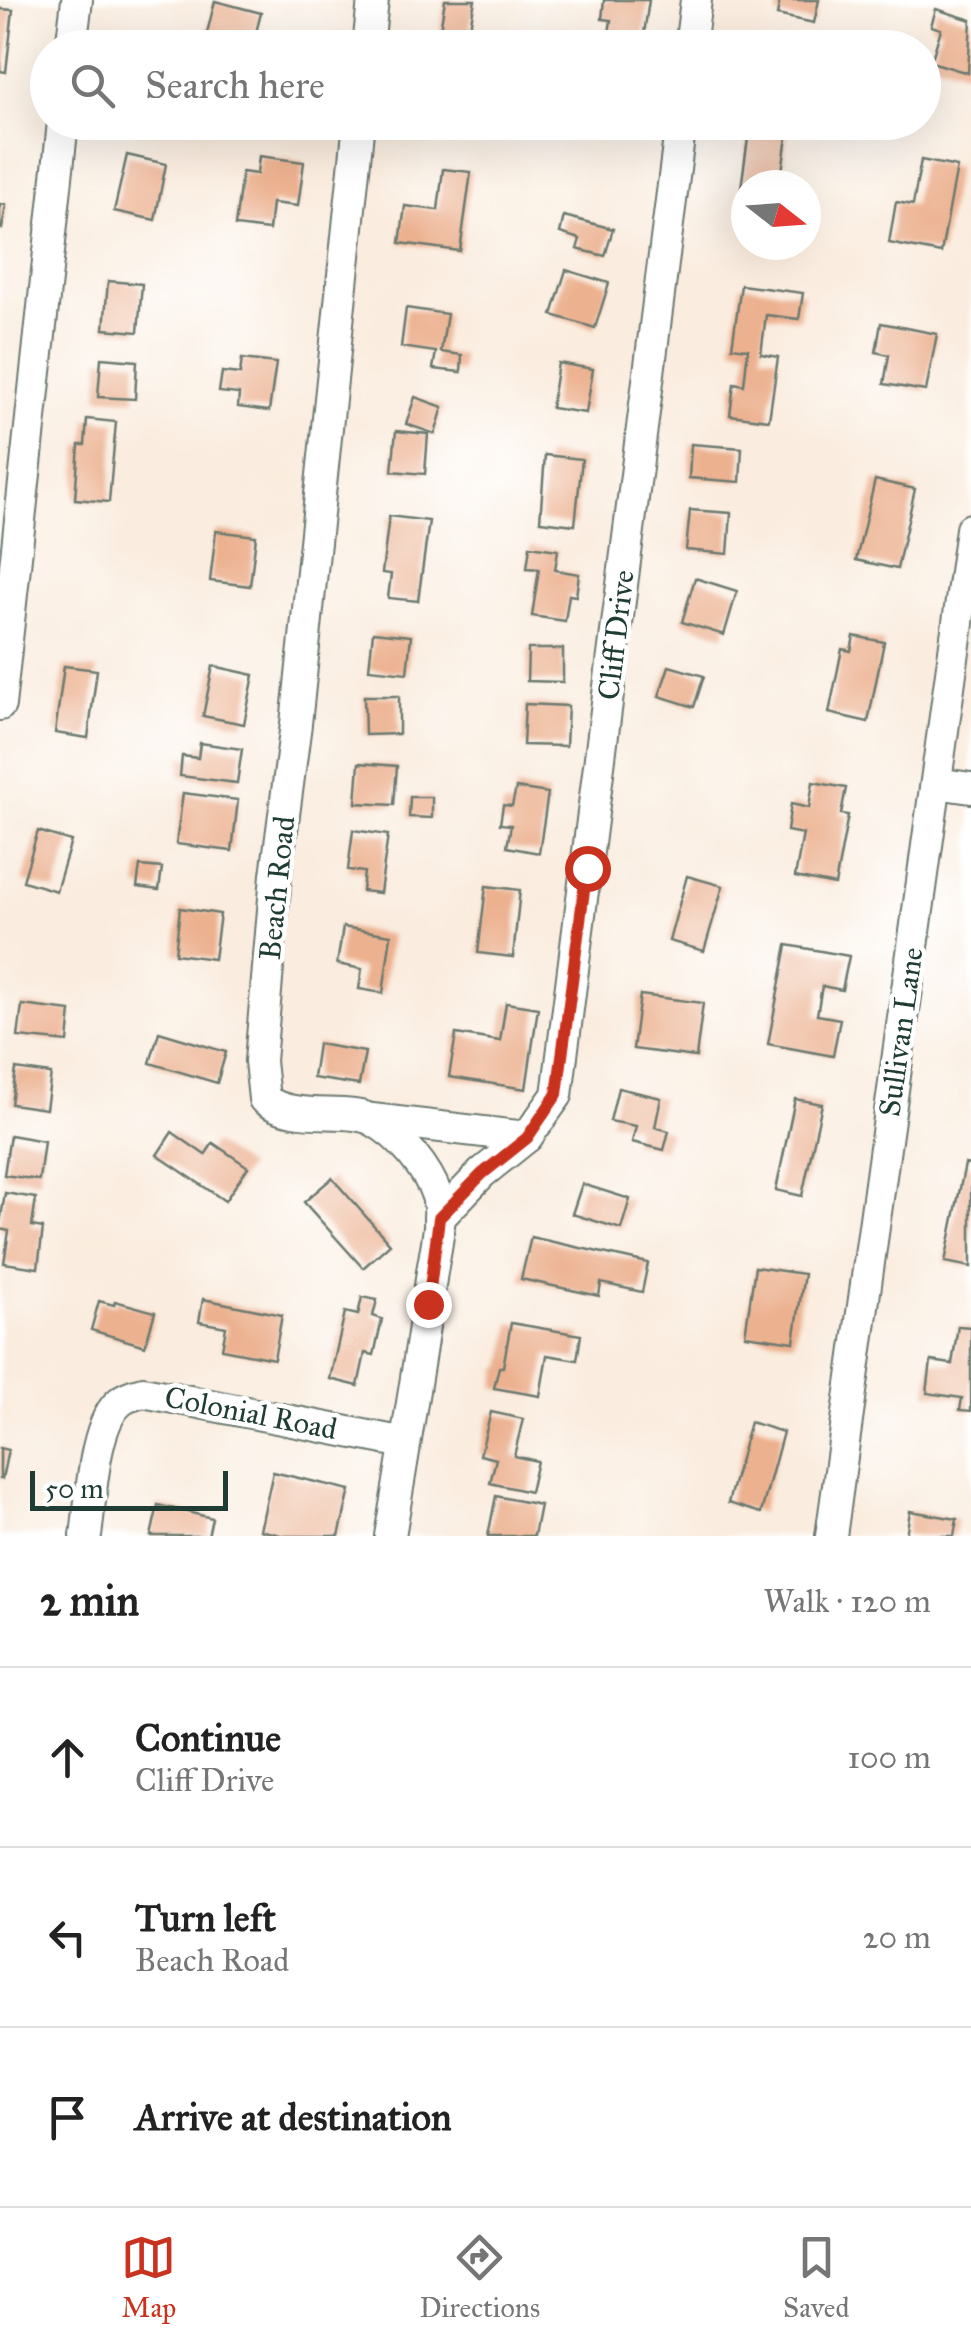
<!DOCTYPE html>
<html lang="en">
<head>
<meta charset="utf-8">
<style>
	:root { --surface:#fff; --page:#f6f6f6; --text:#222; --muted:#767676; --line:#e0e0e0; --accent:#c8321e }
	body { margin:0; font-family:"IM FELL Great Primer",serif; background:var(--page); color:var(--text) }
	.compass { position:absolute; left:731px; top:170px; width:90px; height:90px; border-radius:50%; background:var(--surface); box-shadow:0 10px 40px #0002; rotate:107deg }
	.scale { position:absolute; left:30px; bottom:25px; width:198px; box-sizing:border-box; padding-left:10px; border:5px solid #1f3d34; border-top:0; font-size:28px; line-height:35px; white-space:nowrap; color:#1f3d34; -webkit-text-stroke:8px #fff; paint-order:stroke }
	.stop { position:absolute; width:30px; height:30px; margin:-22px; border:8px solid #c8321e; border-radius:50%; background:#fff }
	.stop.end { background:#c8321e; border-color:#fff; box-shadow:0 2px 10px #0008 }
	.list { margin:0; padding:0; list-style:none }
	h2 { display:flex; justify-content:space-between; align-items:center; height:130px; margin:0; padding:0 40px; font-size:42px }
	h2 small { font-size:32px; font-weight:400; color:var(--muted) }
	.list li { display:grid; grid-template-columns:65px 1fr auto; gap:30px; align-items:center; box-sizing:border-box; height:180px; padding:0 40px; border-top:2px solid var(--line) }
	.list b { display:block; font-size:38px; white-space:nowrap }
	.list p { margin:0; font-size:32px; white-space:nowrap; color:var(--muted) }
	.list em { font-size:32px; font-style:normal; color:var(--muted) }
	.icon { flex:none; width:55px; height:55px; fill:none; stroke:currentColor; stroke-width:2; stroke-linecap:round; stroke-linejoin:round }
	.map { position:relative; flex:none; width:971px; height:1536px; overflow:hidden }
	.search { position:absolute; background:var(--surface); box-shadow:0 10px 40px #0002; left:30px; right:30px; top:30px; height:110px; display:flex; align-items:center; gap:25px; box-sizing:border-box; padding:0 35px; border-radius:55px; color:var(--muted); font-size:38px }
	.sheet { height:670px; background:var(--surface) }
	nav { display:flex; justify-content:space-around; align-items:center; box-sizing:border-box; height:140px; border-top:2px solid var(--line); background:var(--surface); font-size:28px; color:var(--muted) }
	nav a { display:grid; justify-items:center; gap:5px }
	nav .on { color:var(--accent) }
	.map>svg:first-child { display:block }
</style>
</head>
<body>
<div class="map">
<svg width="971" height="1536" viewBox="0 0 971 1536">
	<rect width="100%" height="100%" fill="#fff"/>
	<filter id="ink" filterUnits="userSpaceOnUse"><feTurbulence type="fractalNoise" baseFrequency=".01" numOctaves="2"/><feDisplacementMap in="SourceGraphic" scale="20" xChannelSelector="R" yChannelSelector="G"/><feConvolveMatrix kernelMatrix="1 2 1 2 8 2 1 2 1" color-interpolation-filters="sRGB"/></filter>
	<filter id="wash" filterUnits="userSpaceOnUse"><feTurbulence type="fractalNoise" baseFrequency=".0048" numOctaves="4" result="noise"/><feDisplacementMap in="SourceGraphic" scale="40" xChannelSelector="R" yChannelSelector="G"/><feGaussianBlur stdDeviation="2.25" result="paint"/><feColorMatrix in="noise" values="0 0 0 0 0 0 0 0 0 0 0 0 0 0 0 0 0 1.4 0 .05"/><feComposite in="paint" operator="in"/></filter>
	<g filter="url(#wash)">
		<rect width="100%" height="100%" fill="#faecde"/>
		<g id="blocks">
			<g fill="#ecb18f">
				<polygon points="445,0 475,0 470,27 487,30 484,48 437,48"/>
				<polygon points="604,0 649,0 642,48 607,48 611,20 602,19"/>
				<polygon points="780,0 819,0 814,23 777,15"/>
				<polygon points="215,1 261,13 252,48 199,48 201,40 205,41"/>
				<polygon points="0,9 13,10 6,72 0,71"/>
				<polygon points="936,9 971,20 968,73 931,62 941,29 931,26"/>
				<polygon points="750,124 788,130 780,185 746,185 746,189 741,188"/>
				<polygon points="127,155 166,164 155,220 114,211"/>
				<polygon points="259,156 304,162 298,206 272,203 269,230 235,226 242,172 257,174"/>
				<polygon points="921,160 957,167 941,253 889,243 896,202 913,205"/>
				<polygon points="443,169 471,172 460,251 400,243 405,206 438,210"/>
				<polygon points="0,204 6,205 2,229 0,228"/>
				<polygon points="564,216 613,229 605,256 577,249 580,239 560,233"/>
				<polygon points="566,270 609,283 595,328 552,315"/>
				<polygon points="108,281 142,284 138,332 104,329"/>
				<polygon points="741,285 803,293 799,319 766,315 761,354 778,357 769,420 730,415 734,383 744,385 748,349 732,347"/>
				<polygon points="406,308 447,314 441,352 462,355 461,372 433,369 436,352 401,347"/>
				<polygon points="881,323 937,334 926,391 884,384 889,355 876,352"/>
				<polygon points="101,358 137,361 135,399 98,397"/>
				<polygon points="242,359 276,363 269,411 238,407 239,394 219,392 222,372 240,374"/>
				<polygon points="558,363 593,369 586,413 551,408"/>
				<polygon points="415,397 443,407 435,434 406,424"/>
				<polygon points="87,419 116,422 109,502 75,499 79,445 85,445"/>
				<polygon points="396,431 428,434 425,474 392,471"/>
				<polygon points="691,444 742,448 740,482 689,478"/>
				<polygon points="545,455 582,459 575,525 540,521"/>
				<polygon points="875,480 915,489 897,569 856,560"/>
				<polygon points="690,510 731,513 728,554 686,550"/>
				<polygon points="389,516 429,521 418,601 388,598 391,574 382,573"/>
				<polygon points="216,531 256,536 250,586 210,581"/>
				<polygon points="530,546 558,550 555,570 579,574 576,596 569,595 565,621 532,616 539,569 527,568"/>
				<polygon points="695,578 737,591 724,635 682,622"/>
				<polygon points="373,632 411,636 407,673 369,669"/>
				<polygon points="854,636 884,642 868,722 829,713 842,649 851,651"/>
				<polygon points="528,649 563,649 563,682 527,681"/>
				<polygon points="64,666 97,670 88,738 55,733"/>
				<polygon points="213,666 254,675 244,724 203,716"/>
				<polygon points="669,666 704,676 694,707 659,696"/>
				<polygon points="364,696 399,696 399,734 365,735"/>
				<polygon points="525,704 568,706 566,746 523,745"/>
				<polygon points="200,743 242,749 237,783 180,776 182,756 198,758"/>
				<polygon points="359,763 397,766 394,805 356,803"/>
				<polygon points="813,782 846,788 841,814 848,815 835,885 795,877 803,834 787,831 791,804 809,808"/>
				<polygon points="516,788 548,793 539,853 507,847 511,825 500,824 503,805 512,806"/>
				<polygon points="183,793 238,800 232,851 176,844"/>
				<polygon points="410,797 432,797 432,818 409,817"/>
				<polygon points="353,830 388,835 380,893 362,891 364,872 348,870"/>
				<polygon points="38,831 71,841 56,891 23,881"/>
				<polygon points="140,866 162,868 159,890 137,887"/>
				<polygon points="687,876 723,886 704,951 669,941"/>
				<polygon points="486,886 520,890 513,957 478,953"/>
				<polygon points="180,908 220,914 214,959 175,954"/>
				<polygon points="343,927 391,935 383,993 359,989 362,969 337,964"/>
				<polygon points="787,945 849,956 842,990 822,986 817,1015 840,1019 833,1056 768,1044"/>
				<polygon points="640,995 703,1003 696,1057 633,1049"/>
				<polygon points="506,1003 538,1008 526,1089 449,1077 456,1034 500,1041"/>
				<polygon points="22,1005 71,1011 68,1042 18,1037"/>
				<polygon points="159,1032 226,1052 217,1083 150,1063"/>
				<polygon points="318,1044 365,1052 359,1085 313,1078"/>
				<polygon points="16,1069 51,1074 46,1109 11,1104"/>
				<polygon points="618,1088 661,1098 655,1127 669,1131 664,1150 632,1142 636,1126 610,1121"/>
				<polygon points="795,1099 822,1104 802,1196 776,1190"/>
				<polygon points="172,1132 205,1155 213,1143 248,1167 225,1201 157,1155"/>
				<polygon points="10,1135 44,1141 39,1180 4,1175"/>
				<polygon points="965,1164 971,1165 971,1267 945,1262"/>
				<polygon points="332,1178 390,1244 363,1268 304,1202"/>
				<polygon points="582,1184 630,1199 621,1229 572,1214"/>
				<polygon points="5,1193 36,1198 32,1226 43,1228 38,1268 4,1263 9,1231 0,1229 0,1223"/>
				<polygon points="531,1237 648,1263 642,1292 601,1283 599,1296 521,1279"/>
				<polygon points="755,1267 804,1274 794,1342 745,1335"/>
				<polygon points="362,1297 377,1300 373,1316 382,1319 374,1355 365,1353 358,1386 330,1379 345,1312 358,1315"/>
				<polygon points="203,1299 282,1315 274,1359 222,1349 226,1327 199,1322"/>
				<polygon points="99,1301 114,1305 115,1301 155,1312 145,1346 91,1330"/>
				<polygon points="511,1323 581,1335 577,1360 547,1355 540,1396 494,1388 499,1367 503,1367"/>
				<polygon points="958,1326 971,1327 971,1411 960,1410 962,1398 927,1393 931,1361 952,1364"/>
				<polygon points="491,1412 523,1419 514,1456 537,1461 530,1492 490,1483 496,1459 480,1455"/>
				<polygon points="750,1422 783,1432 761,1513 728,1503"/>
				<polygon points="0,1448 8,1450 2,1479 0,1479"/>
				<polygon points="273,1472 350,1490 339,1536 284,1536 260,1530"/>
				<polygon points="496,1496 540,1505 534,1536 488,1536"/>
				<polygon points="158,1505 212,1518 208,1536 151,1536"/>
				<polygon points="910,1511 957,1519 954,1536 906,1536"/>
			</g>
		</g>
	</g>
	<g filter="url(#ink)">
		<use href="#blocks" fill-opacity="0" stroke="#6c7a70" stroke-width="2.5"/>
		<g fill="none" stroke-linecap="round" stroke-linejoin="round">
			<g stroke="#6c7a70" stroke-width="34">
				<g id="minor">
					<polyline points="71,48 77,0"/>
					<polyline points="368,48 373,0"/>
					<polyline points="690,48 696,0"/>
					<path d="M 359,122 L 296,724 L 276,875 L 260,1061 L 264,1099 C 295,1123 348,1106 374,1121 C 400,1135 428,1169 437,1196 C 444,1221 434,1254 431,1279 C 419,1365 404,1451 390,1536"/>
					<polyline points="0,705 63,122"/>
					<polyline points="936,783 971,788"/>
					<polyline points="372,1119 527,1137"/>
					<polyline points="439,1218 482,1173 527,1137 557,1095 681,122"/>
					<path d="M 86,1536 C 91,1502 93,1422 121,1401 C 127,1396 136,1394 143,1392 L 405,1443"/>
					<polyline points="831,1536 971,529"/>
				</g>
			</g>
			<use href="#minor" stroke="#fff" stroke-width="30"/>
		</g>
	</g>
	<g fill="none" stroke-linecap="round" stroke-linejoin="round" filter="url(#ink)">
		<polyline stroke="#c8321e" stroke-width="12" points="428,1304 439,1218 482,1174 527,1138 557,1094 587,868"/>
	</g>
	<g text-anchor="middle" stroke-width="9" stroke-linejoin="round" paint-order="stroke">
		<g font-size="30" fill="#1f3d34" stroke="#fff">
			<text transform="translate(616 635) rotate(-83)" y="10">Cliff Drive</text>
			<text transform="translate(277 888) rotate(-84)" y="10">Beach Road</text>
			<text transform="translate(901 1032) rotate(-82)" y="10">Sullivan Lane</text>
			<text transform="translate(251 1413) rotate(11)" y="10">Colonial Road</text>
		</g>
	</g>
</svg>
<svg class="compass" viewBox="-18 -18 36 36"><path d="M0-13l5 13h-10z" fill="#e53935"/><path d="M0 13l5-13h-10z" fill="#767676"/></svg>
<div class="scale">50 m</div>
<div class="stop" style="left:587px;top:868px"></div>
<div class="stop end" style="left:428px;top:1304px"></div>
<div class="search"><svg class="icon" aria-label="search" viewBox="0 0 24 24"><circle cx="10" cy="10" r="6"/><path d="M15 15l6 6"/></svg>Search here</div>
</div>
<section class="sheet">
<h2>2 min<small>Walk · 120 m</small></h2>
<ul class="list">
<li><svg class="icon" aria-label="ahead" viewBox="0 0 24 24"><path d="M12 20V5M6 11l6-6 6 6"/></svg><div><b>Continue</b><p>Cliff Drive</p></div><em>100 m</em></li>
<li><svg class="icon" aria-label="left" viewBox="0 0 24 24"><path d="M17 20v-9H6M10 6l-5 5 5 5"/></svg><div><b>Turn left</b><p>Beach Road</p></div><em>20 m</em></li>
<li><svg class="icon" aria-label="arrive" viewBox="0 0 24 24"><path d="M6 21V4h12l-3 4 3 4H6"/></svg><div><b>Arrive at destination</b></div></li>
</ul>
</section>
<nav>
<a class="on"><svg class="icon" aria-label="map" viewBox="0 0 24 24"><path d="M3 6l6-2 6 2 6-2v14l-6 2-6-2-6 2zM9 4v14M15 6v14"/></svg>Map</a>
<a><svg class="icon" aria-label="directions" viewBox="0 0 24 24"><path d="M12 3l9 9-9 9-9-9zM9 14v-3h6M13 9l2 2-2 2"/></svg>Directions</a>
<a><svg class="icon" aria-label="saved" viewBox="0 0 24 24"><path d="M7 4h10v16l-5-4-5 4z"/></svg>Saved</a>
</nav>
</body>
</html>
